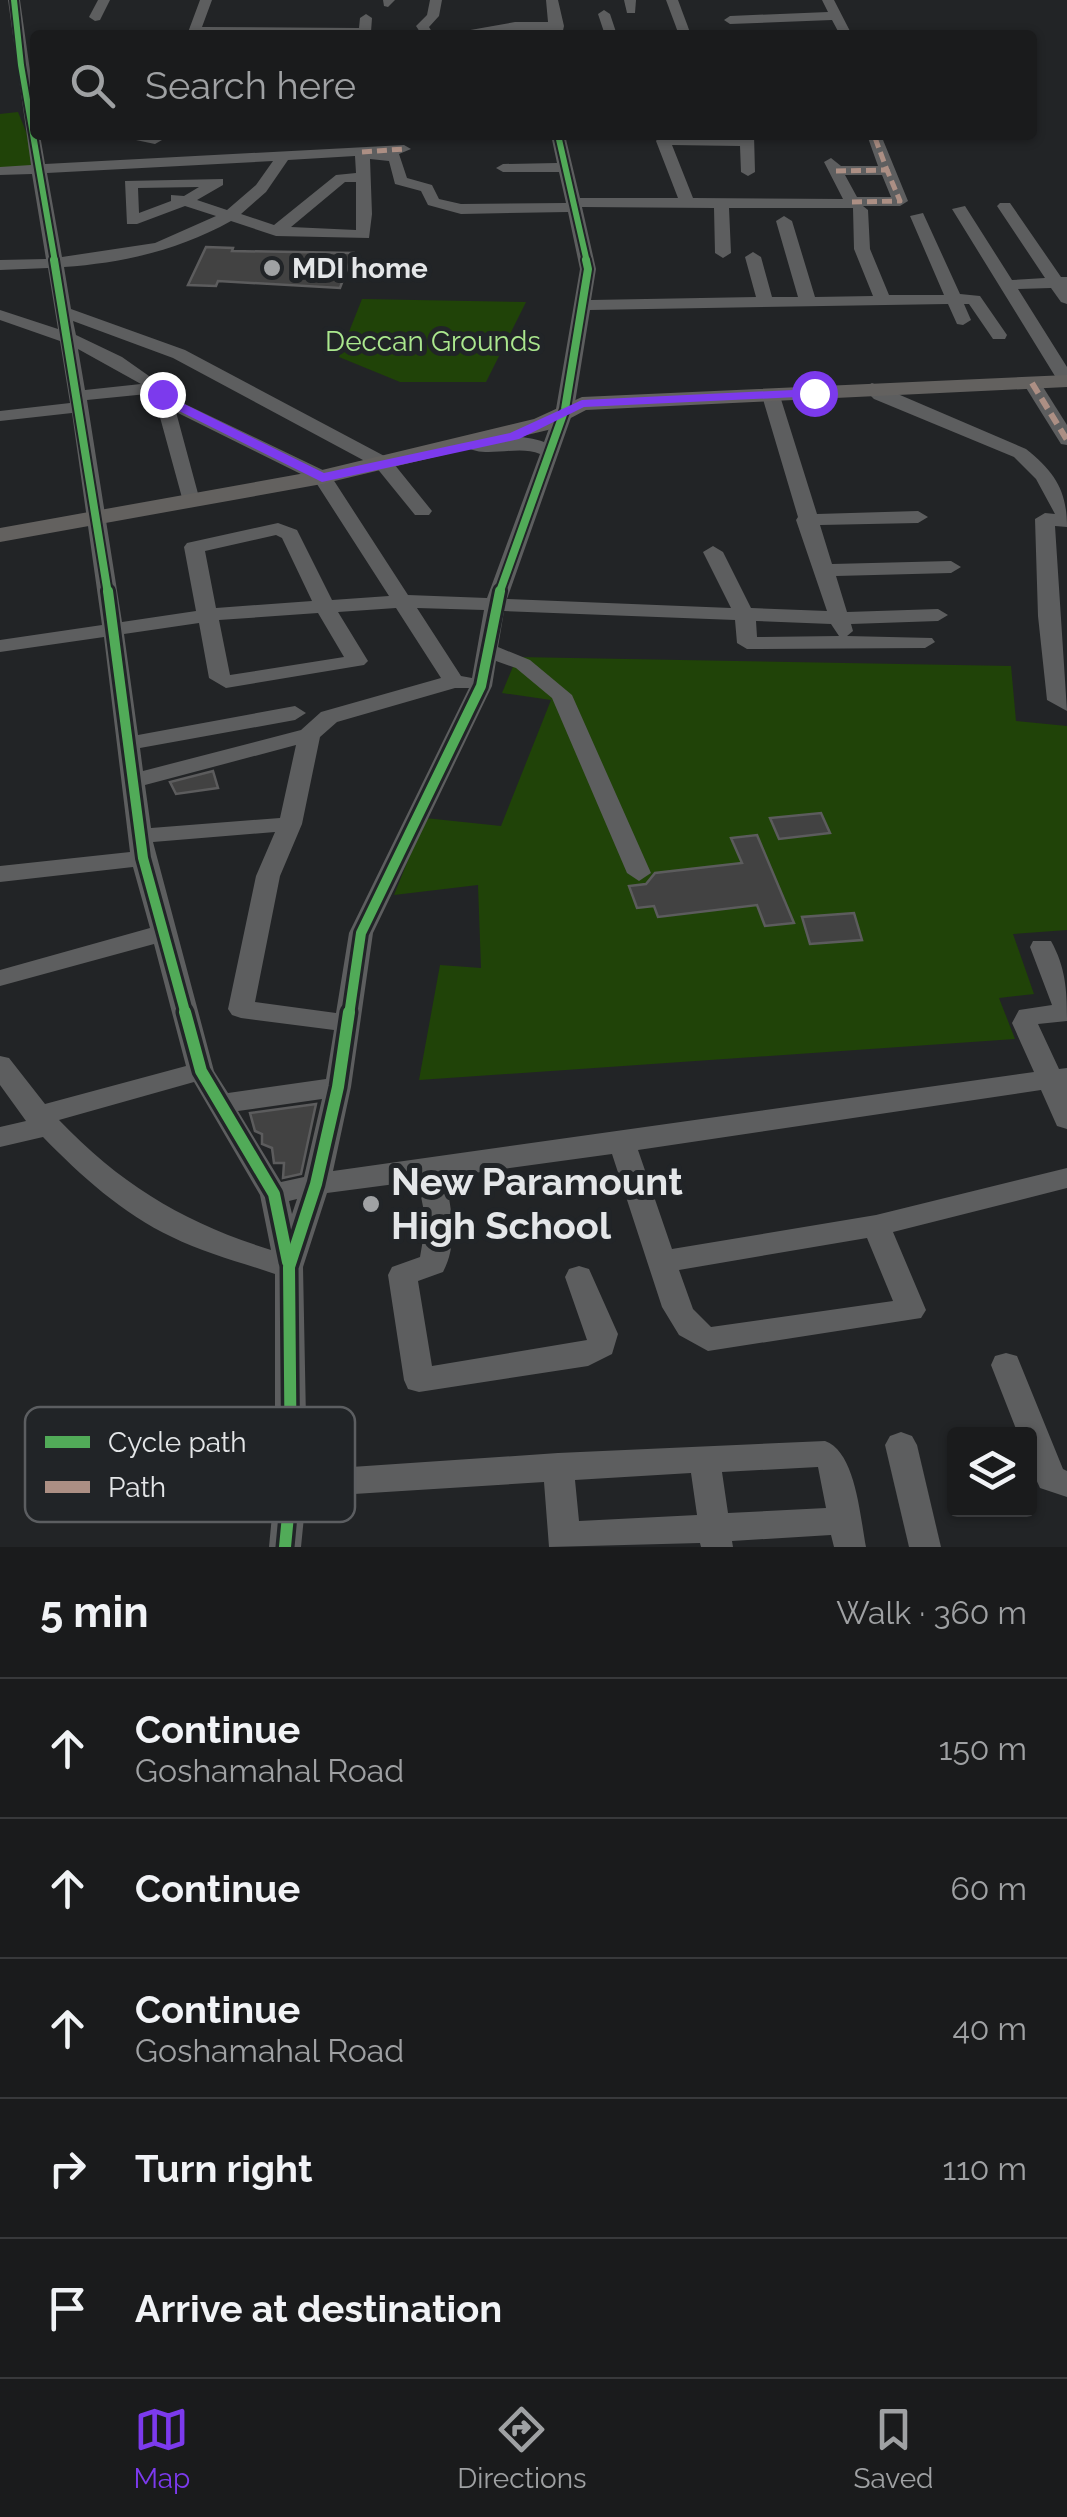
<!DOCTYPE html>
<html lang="en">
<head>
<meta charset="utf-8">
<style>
	:root { --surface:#1a1b1c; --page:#232425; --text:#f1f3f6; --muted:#9fa1a3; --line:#38393b; --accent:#7c3aed }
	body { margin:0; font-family:Raleway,sans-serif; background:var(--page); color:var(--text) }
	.controls { position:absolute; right:30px; bottom:30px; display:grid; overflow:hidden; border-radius:10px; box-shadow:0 2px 8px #0004 }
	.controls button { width:90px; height:90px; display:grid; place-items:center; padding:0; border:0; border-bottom:2px solid var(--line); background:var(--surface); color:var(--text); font:50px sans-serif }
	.stop { position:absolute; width:30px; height:30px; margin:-22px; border:8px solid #7c3aed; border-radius:50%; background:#fff }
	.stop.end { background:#7c3aed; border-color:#fff; box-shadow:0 2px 10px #0008 }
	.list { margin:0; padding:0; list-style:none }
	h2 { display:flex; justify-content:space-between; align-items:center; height:130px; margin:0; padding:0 40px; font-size:42px }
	h2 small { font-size:32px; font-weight:400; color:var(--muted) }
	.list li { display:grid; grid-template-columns:65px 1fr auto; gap:30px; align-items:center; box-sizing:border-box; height:140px; padding:0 40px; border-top:2px solid var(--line) }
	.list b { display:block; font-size:38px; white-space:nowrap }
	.list p { margin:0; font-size:32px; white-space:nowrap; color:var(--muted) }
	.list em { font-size:32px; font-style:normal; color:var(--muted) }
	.icon { flex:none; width:55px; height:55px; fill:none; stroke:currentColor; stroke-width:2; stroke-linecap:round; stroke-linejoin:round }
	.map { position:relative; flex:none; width:1067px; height:1547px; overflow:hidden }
	.search { position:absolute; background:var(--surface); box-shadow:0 2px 8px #0004; left:30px; right:30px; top:30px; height:110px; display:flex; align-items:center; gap:25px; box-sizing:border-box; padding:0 35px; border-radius:10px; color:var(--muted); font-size:38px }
	.sheet { height:830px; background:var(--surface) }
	nav { display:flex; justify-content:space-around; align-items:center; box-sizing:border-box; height:140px; border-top:2px solid var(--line); background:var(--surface); font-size:28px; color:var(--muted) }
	nav a { display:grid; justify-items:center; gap:5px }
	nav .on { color:var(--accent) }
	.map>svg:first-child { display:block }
</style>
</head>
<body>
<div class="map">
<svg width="1067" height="1547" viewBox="0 0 1067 1547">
	<rect width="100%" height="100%" fill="#222426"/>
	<g fill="#204308">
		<polygon points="18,112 40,166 0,169 0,114"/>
		<polygon points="362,299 526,302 486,382 400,382 339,357"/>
		<polygon points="517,657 1011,666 1016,721 1067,726 1067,930 1013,934 1034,994 999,998 1015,1039 419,1080 440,965 481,968 478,885 394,895 425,818 501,826 551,700 502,693"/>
	</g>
	<g fill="#424242" stroke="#5c5c5d" stroke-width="2.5">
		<polygon points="206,247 233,248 232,251 353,253 340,288 218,281 216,286 188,285"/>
		<polygon points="213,771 218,788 176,794 170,782"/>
		<polygon points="821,813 830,833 779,839 770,818"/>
		<polygon points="757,835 794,923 765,926 757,905 658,917 654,906 637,908 629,886 646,884 655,873 742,863 731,838"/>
		<polygon points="854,913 862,940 810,944 802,917"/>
		<polygon points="316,1104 301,1174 283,1178 284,1163 274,1163 272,1148 262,1144 262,1134 255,1131 250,1113"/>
	</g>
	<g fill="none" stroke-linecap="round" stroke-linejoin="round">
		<g fill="#5d5e5f" fill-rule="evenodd">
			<path d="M 8,0 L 20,0 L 35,106 L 35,135 L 40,135 L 45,164 L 404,145 L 411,149 L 399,154 L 407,178 L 432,185 L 439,199 L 461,204 L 566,203 L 559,172 L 503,172 L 496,168 L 503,164 L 557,163 L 551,135 L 565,135 L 580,198 L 678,198 L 656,141 L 658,138 L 754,135 L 755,172 L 748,176 L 741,172 L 740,146 L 672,145 L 693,198 L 843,199 L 824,162 L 831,158 L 841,166 L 878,166 L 867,135 L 881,135 L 908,201 L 900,206 L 863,206 L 868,210 L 870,249 L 889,295 L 944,295 L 910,216 L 923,213 L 960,294 L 980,296 L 1007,335 L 1005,339 L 993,339 L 969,304 L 964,304 L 971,320 L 963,325 L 957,324 L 948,304 L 590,310 L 574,409 L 507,599 L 731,608 L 703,552 L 713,546 L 723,552 L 751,608 L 827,611 L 796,520 L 798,517 L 762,396 L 771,391 L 780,396 L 817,514 L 918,511 L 928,517 L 918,523 L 820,525 L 832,564 L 951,561 L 961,567 L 951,573 L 836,576 L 847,612 L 938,609 L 948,615 L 938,621 L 851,624 L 853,631 L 847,636 L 932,638 L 935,642 L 925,648 L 747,649 L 737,643 L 735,620 L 504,611 L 498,647 L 530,660 L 572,695 L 651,873 L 639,881 L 627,873 L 552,698 L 516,668 L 496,661 L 492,686 L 373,933 L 351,1087 L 333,1171 L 1034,1072 L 1012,1023 L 1019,1010 L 1052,1005 L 1030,947 L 1033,941 L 1051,941 C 1066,968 1067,991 1067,1021 L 1038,1024 L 1059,1069 L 1067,1068 L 1067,1129 L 1057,1126 L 1041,1090 L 638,1150 L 672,1249 L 876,1215 L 1067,1168 L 1067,1188 L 893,1232 L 926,1310 L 921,1318 L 708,1351 L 679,1335 L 662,1307 L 612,1154 L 445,1177 C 451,1208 459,1242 443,1272 L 418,1281 L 432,1366 L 587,1340 L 565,1277 L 569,1269 L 579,1266 L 589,1269 L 618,1334 L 612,1354 L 588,1366 L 419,1392 L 408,1389 L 404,1380 L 388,1275 L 392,1267 L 420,1257 L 426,1222 L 418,1181 L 327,1193 L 303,1267 L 307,1470 L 558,1453 L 825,1441 C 856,1452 860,1517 866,1547 L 834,1547 L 831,1535 L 732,1541 L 733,1547 L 701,1547 L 700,1543 L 549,1547 L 544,1482 L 306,1497 L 301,1547 L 269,1547 L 275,1484 L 275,1274 C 240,1262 204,1253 172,1237 C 123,1214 80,1175 43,1137 L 0,1147 L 0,1127 L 26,1121 L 0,1085 L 0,1056 L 9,1058 L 45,1104 L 186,1066 L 154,944 L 0,986 L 0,970 L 150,928 L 133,867 L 0,882 L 0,866 L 130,852 L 104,637 L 0,652 L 0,640 L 102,625 L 72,413 L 0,421 L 0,411 L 70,403 L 60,341 L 0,320 L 0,310 L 58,329 L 48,268 L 0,270 L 0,260 L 46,259 L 32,174 L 0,175 L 0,167 L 31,165 ZM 355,156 L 356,173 L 336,175 L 274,225 L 241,214 L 266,192 L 288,160 ZM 370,159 L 389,161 L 395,184 L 421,191 L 428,205 L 461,214 L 568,212 L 580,269 L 556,409 L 544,442 C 525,434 481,434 465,446 C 484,460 517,444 540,454 L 487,598 L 408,595 L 329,473 L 164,394 L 155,399 L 184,505 L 198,505 L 200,501 L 176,412 L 315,481 L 389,596 L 332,600 L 297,530 L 278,523 L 187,543 L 184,547 L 196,611 L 122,622 L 87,400 L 157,393 L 166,388 L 122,357 L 76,335 L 73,321 L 173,358 L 376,467 L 415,515 L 429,515 L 432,511 L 390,459 L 185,350 L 71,309 L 64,267 C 123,263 179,250 231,221 L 276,236 L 369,238 L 372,214 ZM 273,161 L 256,185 L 227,210 L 197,200 L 223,185 L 223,179 L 125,181 L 127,224 L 137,224 L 185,206 L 216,216 L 155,243 L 62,257 L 47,173 ZM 845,175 L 882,175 L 891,197 L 857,197 ZM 345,182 L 356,182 L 356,230 L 291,227 ZM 199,187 L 184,196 L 171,195 L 171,201 L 139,213 L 138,188 ZM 582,207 L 714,208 L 715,253 L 723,258 L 731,253 L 729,208 L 853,208 L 854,249 L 873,296 L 815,297 L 792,221 L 784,216 L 776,221 L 798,297 L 772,297 L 761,257 L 753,252 L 745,257 L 756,297 L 591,300 L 596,269 ZM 78,349 L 141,384 L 85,390 ZM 276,535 L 282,538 L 312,601 L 216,608 L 205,551 ZM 396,608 L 441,678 L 321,712 L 301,730 L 143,771 L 140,748 L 295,720 L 306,713 L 295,706 L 138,735 L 124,634 L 199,623 L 209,678 L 226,688 L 364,665 L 368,661 L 338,612 ZM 417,608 L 484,610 L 472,678 L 461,676 ZM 318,613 L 344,657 L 230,675 L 219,620 ZM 756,621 L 831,624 L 839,636 L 757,637 ZM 455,688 L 469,688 L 349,933 L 336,1013 L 255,1002 L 280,876 L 302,824 L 320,737 L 337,722 ZM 296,745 L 280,818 L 151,828 L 145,785 ZM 275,832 L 256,876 L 228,1009 L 232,1015 L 241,1018 L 334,1030 L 326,1079 L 228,1093 L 214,1071 L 153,842 ZM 194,1082 L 260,1195 L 271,1250 C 185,1223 122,1186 59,1120 ZM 322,1099 L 304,1177 L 281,1182 L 238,1111 ZM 297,1199 L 292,1214 L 289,1201 ZM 867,1238 L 893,1301 L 711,1327 L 693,1309 L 679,1270 ZM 818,1467 L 826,1508 L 728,1513 L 722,1472 ZM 691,1473 L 697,1515 L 579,1521 L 575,1480 Z"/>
			<polygon points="98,0 110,0 100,20 95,21 89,17"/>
			<polygon points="200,0 212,0 202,27 359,28 360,18 366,14 372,18 371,32 369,35 187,35"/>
			<polygon points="383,0 395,0 388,7 384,6"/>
			<polygon points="430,0 442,0 439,16 429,27 434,35 422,35 416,26 427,15"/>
			<polygon points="546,0 558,0 564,26 562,35 550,35 549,30 442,35 515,22 548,22"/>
			<polygon points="624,0 636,0 635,13 627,13"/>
			<polygon points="666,0 678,0 691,35 679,35"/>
			<polygon points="822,0 834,0 852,35 840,35 832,20 730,24 724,20 730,16 828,12"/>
			<polygon points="604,10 610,14 617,35 605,35 598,14"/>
			<polygon points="112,135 150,135 162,140 155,144"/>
			<polygon points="1000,203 1010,203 1061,277 1067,277 1067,304 1061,302 1051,288 1018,289 1067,367 1067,386 1058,381 952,209 965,206 1012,280 1045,278 997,206"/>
			<polygon points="1032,378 1038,379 1067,425 1067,445 1061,444 1023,383"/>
			<path d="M 872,383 L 1026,449 C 1055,472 1067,491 1067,527 L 1055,526 L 1067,711 L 1047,700 L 1038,616 L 1035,519 L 1045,513 L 1055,514 L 1036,479 L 1014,457 L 874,399 L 863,388 Z"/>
			<path d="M 1006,1353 L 1017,1356 L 1063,1469 L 1067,1471 L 1067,1497 L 1040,1488 C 1031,1470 1030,1455 1030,1434 L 1018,1434 L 991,1365 L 995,1356 Z"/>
			<polygon points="901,1432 912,1436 917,1445 941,1547 909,1547 885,1445 890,1436"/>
		</g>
		<polygon fill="#63615f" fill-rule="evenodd" points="1067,375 1067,387 586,410 548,430 322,484 0,542 0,528 322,470 534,419 582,397"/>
		<g stroke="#ac8f84" stroke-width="5" stroke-dasharray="10 5" stroke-linecap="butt">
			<polyline points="362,152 404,149"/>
			<polyline points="836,171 887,170 874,135"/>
			<polyline points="852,202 900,201 887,170"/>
		</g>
		<polyline stroke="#ac8f84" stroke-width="6" stroke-dasharray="12 6" stroke-linecap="butt" points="1032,383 1067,440"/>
		<g stroke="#212427" stroke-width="10">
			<g id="cycleway-far3">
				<polyline points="14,0 21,65 55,262"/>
				<polyline points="558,135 587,262"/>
			</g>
		</g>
		<g stroke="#212427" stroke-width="12">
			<g id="cycleway-far2">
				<polyline points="54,260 108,594"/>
				<polyline points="499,594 565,409 588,269 586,260"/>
			</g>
		</g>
		<g stroke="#212427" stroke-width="16">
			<g id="cycleway-far1">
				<polyline points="108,591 143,858 186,1015"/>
				<polyline points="349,1015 361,933 481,686 500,591"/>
			</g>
		</g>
		<g stroke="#212427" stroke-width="19">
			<g id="cycleway">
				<polyline points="185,1012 201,1071 274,1194 288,1262"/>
				<polyline points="285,1547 291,1484 289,1267 316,1184 338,1087 349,1012"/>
			</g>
		</g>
		<use href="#cycleway-far3" stroke="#51ab58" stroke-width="6"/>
		<use href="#cycleway-far2" stroke="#51ab58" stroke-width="8"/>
		<use href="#cycleway-far1" stroke="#51ab58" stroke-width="10"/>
		<use href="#cycleway" stroke="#51ab58" stroke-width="12"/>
	</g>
	<polygon fill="#7c3aed" points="814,389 818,390 818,396 584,407 519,439 322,482 159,401 156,394 166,391 170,397 324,473 510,433 582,400"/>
	<g fill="#a0a2a4" stroke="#212427" stroke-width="4">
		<circle cx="272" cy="268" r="10"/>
		<circle cx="371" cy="1204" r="10"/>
	</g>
	<g text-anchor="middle" stroke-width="10" stroke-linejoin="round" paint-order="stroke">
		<g font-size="28" font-weight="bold" fill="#e4e6e8" stroke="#212427" text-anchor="start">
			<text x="292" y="278">MDI home</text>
		</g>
		<g font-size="28" fill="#abe88e" stroke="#212427">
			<text x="433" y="351">Deccan Grounds</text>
		</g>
		<g font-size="38" font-weight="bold" fill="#e4e6e8" stroke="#212427" text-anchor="start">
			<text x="391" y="1195">New Paramount<tspan x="391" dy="44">High School</tspan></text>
		</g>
	</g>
	<rect x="25" y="1407" width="330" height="115" rx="15" fill="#212427" stroke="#5c5e61" stroke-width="2.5"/>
	<rect x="45" y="1436" width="45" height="12" fill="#51ab58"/>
	<rect x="45" y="1481" width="45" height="12" fill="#ac8f84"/>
	<g font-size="28" fill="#e4e6e8">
		<text x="108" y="1452">Cycle path</text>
		<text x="108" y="1497">Path</text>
	</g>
</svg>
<div class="controls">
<button><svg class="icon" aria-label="layers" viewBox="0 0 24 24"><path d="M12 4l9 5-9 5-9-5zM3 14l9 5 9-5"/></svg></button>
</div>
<div class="stop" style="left:814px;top:393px"></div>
<div class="stop end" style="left:162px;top:394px"></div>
<div class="search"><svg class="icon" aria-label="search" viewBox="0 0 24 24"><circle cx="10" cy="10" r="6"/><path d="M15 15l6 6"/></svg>Search here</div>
</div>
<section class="sheet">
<h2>5 min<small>Walk · 360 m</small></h2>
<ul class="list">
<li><svg class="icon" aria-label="ahead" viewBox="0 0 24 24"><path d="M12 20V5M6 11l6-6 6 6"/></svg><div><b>Continue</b><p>Goshamahal Road</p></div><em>150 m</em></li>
<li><svg class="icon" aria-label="ahead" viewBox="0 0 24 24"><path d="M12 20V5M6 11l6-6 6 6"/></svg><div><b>Continue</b></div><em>60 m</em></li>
<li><svg class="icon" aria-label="ahead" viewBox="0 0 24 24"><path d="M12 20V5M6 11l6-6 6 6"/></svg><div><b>Continue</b><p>Goshamahal Road</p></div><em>40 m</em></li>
<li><svg class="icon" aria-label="right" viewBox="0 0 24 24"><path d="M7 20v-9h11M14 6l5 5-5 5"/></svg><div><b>Turn right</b></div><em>110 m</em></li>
<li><svg class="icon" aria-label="arrive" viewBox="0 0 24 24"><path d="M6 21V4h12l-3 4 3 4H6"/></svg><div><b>Arrive at destination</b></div></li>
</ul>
</section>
<nav>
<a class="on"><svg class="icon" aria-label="map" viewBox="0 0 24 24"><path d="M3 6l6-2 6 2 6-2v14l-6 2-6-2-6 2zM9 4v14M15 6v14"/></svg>Map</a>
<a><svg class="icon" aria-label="directions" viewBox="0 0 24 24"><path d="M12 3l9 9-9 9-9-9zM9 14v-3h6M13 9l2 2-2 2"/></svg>Directions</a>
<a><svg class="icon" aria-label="saved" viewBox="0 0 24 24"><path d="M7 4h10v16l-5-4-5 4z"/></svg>Saved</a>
</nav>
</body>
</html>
